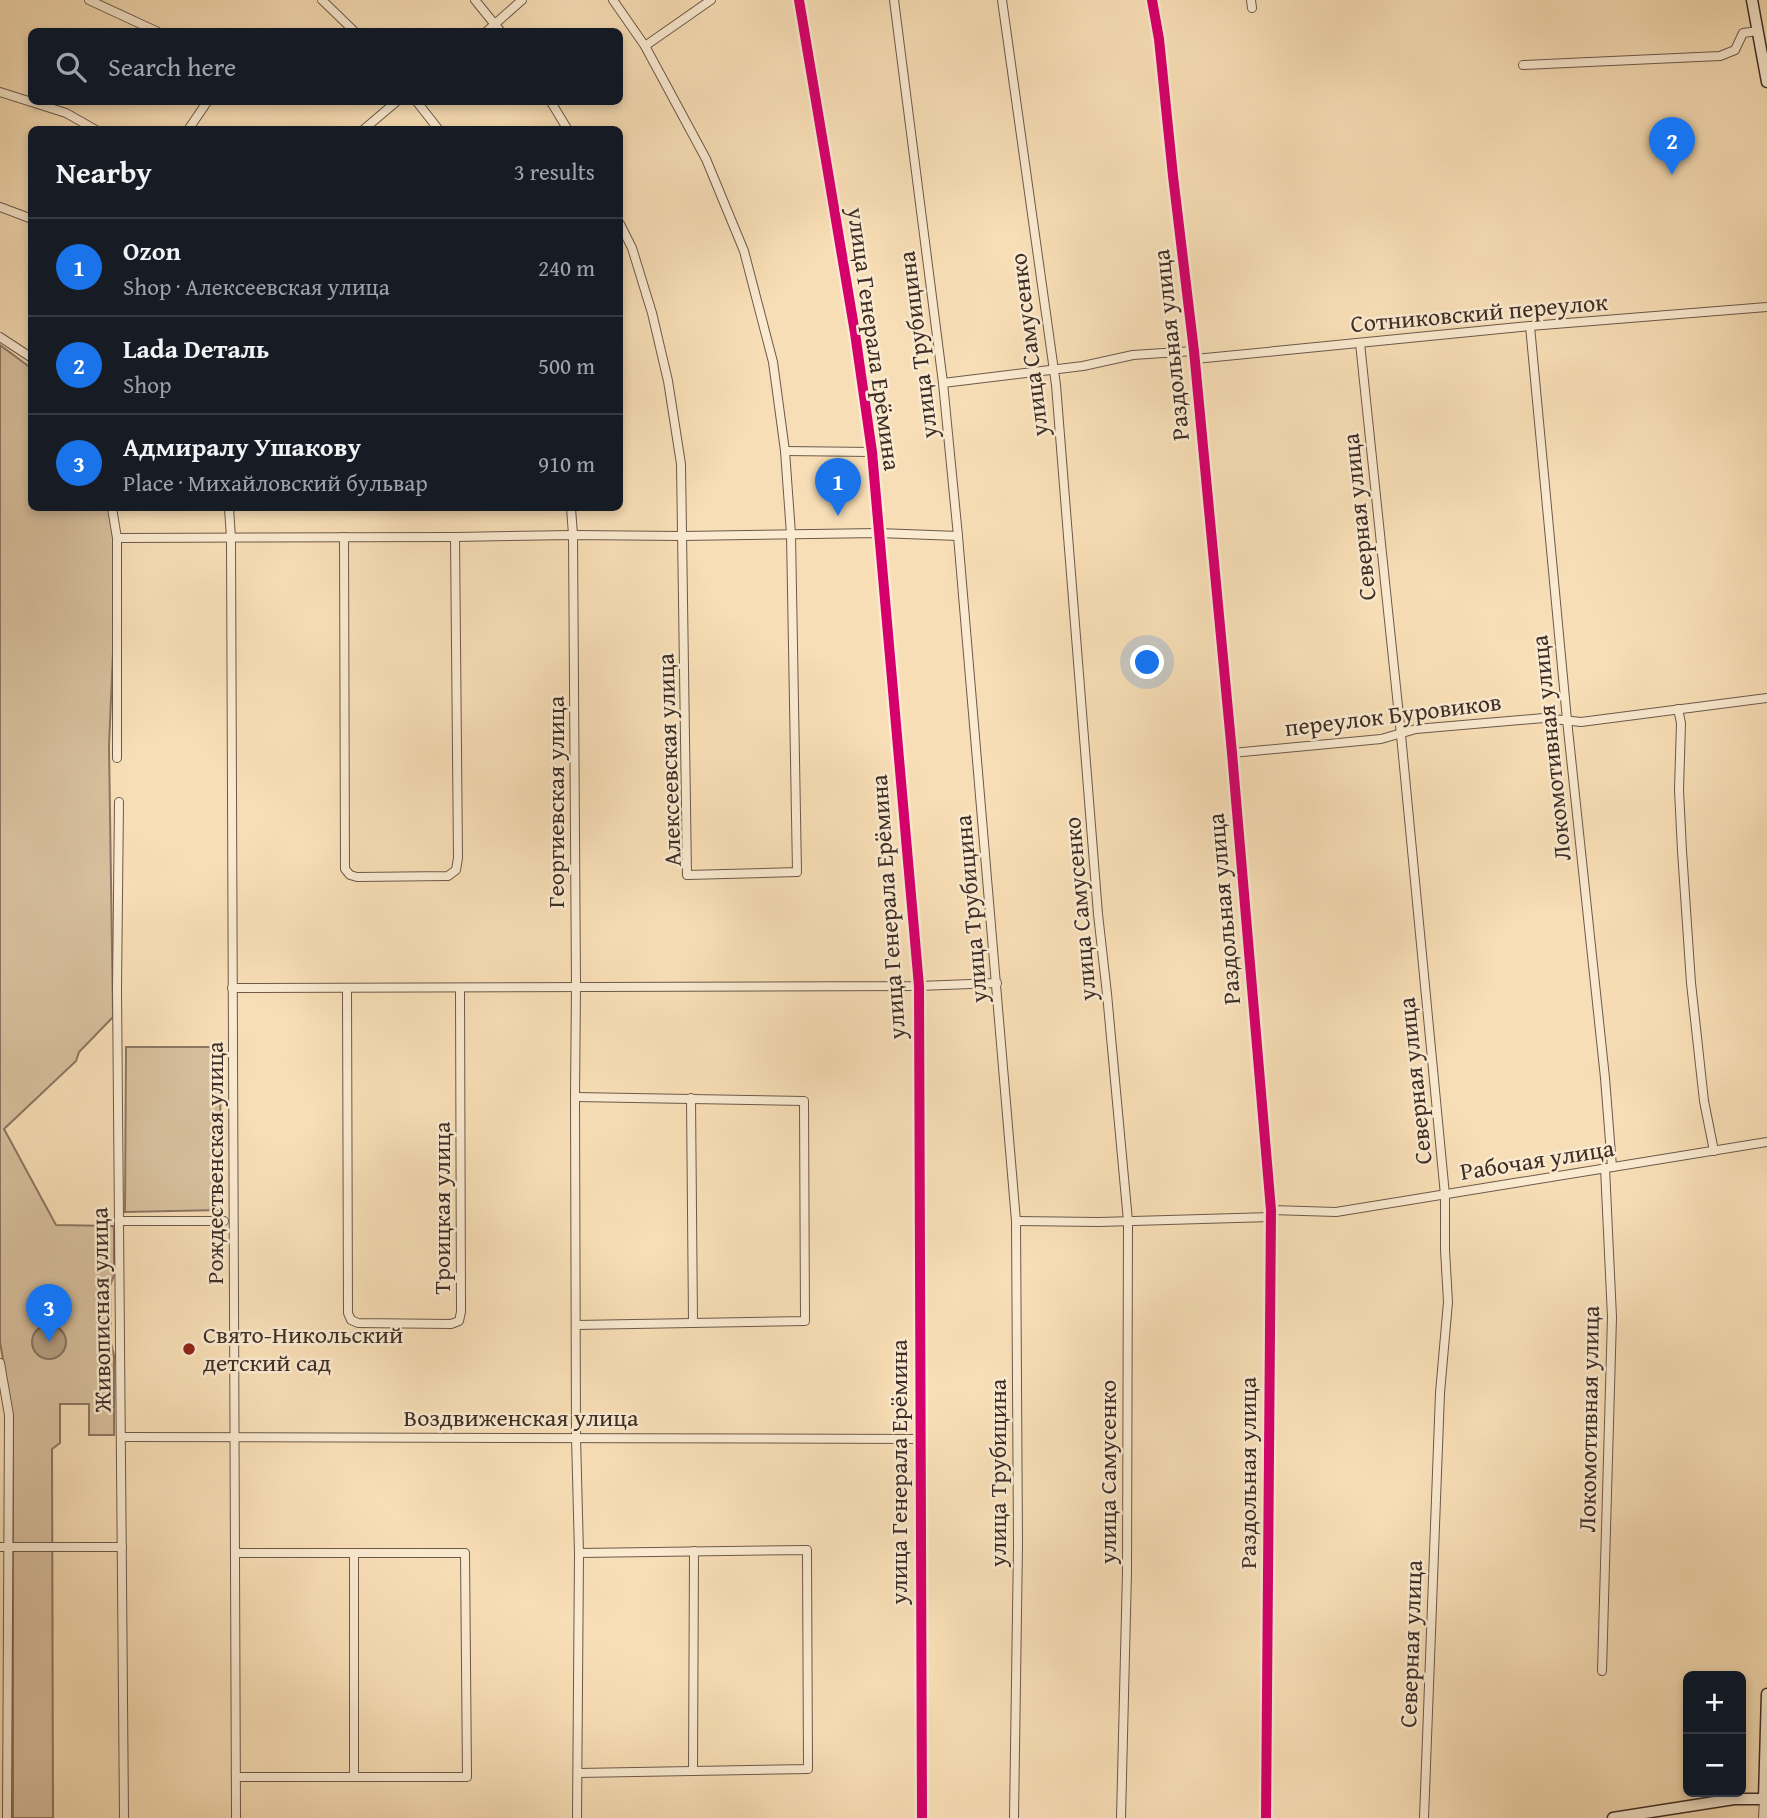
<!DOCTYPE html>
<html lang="en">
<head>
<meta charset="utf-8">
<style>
	:root { --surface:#171b24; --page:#242831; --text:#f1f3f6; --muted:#9ea1a6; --line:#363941; --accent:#1a73e8 }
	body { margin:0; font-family:"Gentium Book Plus",serif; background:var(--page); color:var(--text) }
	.controls { position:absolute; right:21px; bottom:21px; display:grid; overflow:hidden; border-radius:10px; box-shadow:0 4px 10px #0003 }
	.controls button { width:63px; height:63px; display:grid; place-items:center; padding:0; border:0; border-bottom:2px solid var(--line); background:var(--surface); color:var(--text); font:35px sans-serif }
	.you { position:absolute; left:1148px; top:663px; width:24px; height:24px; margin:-18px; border:5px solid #fff; border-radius:50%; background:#1a73e8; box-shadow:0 0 0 10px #1a73e833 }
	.badge { display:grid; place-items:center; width:46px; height:46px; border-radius:50%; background:var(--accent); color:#fff; font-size:23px; font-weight:700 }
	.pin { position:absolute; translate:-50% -58px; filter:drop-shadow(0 2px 4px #0008) }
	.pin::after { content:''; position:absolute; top:37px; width:24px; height:21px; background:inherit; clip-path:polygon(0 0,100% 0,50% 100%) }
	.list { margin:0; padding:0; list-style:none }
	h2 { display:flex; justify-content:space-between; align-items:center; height:91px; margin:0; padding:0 28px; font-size:30px }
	h2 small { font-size:23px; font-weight:400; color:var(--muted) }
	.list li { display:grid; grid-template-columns:46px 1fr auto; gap:21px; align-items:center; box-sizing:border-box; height:98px; padding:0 28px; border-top:2px solid var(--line) }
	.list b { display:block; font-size:26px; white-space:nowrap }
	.list p { margin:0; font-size:23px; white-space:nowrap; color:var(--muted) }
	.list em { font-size:23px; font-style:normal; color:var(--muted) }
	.icon { flex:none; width:38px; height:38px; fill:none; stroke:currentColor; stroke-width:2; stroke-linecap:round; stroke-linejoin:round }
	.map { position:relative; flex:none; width:1767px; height:1818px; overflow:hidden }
	.search { position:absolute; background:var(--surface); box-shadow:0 4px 10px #0003; left:28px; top:28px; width:595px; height:77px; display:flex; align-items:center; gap:18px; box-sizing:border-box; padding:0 24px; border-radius:10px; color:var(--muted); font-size:26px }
	.panel { position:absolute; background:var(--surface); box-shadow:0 4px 10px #0003; left:28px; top:126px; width:595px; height:385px; border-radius:10px }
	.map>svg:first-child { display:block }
</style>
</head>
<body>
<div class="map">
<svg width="1767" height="1818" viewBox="0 0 1767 1818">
	<rect width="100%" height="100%" fill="#f8deb6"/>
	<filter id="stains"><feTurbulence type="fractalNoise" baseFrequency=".00286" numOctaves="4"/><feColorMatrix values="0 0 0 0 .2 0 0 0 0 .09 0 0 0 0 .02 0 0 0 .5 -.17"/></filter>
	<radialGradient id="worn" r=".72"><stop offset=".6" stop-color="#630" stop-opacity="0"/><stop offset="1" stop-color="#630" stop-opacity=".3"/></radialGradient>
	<g fill="#d8c09e" stroke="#8b7662" stroke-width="2">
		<polygon points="0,345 31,368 32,508 109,508 114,533 113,652 109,746 113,1017 79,1052 76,1061 4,1129 56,1225 113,1226 114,1229 114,1275 110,1286 111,1343 114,1355 114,1435 89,1435 89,1404 60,1404 60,1443 52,1449 53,1818 13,1818 13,1418 0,1342"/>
		<polygon points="126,1047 220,1047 221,1210 125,1212"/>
	</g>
	<circle fill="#b9a285" stroke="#88735f" stroke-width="2" cx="49" cy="1342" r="17"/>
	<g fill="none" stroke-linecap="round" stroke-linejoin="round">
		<g stroke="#6c594a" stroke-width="10">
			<g id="minor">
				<polyline points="89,0 158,32"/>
				<polyline points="322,0 355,32"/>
				<polyline points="475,0 501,32"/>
				<polyline points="613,0 645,46 706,159 744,251 773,362 785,451 791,534 797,872 687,875 681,464 668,381 652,313 632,248 620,224"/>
				<polyline points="799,0 855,333 872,452 919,986 922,1818"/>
				<polyline points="894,0 943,383 958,536 1016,1221 1018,1545 1014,1818"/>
				<polyline points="1002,0 1056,385 1098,914 1107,994 1128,1221 1127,1572 1121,1818"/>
				<polyline points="1152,0 1159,39 1173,176 1194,351 1232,753 1271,1210 1266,1818"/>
				<polyline points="1251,0 1252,8"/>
				<polyline points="486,32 522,0"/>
				<polyline points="645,46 711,0"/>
				<polyline points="1523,65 1720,56 1735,50 1743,33 1758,31"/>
				<polyline points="0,92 66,113 96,130"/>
				<polyline points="417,102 439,130"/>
				<polyline points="551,102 568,130"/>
				<polyline points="188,130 207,102"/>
				<polyline points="363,130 396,102"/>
				<polyline points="0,207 32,219"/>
				<polyline points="1530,326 1567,720 1605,1078 1612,1167"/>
				<polyline points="0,337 32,358"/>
				<polyline points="1360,343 1401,735 1445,1195 1445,1250 1448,1302 1440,1393 1424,1818"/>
				<polyline points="1195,359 1530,326 1767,307"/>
				<polyline points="943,383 1083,366 1133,355 1194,351"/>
				<polyline points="785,451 872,452"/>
				<polyline points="112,508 117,538 117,758"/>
				<polyline points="229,508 231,538 236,1818"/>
				<polyline points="571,508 573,535 576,986 575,1097 576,1437 579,1553 577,1818"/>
				<polyline points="344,537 345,869 350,875 357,877 448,876 456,870 458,858 455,537"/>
				<polyline points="117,538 455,537 573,535 682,536 878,533 958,536"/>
				<polyline points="1678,709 1681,723 1679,790 1682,851 1691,983 1704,1101 1714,1151"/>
				<polyline points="1232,753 1381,739 1416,729 1544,718 1581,722 1767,698"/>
				<polyline points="119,802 117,988 124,1818"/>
				<polyline points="232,988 919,986 997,983"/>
				<polyline points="347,988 348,1313 351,1320 358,1323 451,1324 459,1321 461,1312 460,989"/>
				<polyline points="575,1097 804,1101 805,1321 576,1325"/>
				<polyline points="691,1098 693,1322"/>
				<polyline points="1271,1210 1336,1212 1767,1142"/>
				<polyline points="120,1221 224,1221"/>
				<polyline points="1016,1221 1099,1222 1271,1217"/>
				<polyline points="0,1363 9,1415 7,1818"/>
				<polyline points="122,1437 920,1439"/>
				<polyline points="0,1547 122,1547"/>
				<polyline points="235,1553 465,1553 467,1777 236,1777"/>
				<polyline points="354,1553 354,1777"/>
				<polyline points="1602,1671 1612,1317 1605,1168"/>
				<polyline points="693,1771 694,1551"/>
				<polyline points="578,1773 808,1769 807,1550 579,1553"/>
				<polyline points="1763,1818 1764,1798"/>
			</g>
		</g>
		<g stroke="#3e2d26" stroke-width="13">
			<g id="secondary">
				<polyline points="1752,0 1767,82"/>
				<polyline points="1764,1798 1767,1694"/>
				<polyline points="1613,1818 1734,1799 1767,1799"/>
			</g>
		</g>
		<use href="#minor" stroke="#faead0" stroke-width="8"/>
		<use href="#secondary" stroke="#faead0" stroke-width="10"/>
		<g stroke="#faead0" stroke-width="15">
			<g id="cycleway">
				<polyline points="799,0 855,333 872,452 919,986 922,1818"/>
				<polyline points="1152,0 1159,39 1173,176 1194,351 1232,753 1271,1210 1266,1818"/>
			</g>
		</g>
		<use href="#cycleway" stroke="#d6006c" stroke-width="10"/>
	</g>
	<circle fill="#8f2418" stroke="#faead0" stroke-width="2.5" cx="189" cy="1349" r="7"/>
	<g text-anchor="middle" stroke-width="5" stroke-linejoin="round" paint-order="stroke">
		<g font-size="24" fill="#3e2d26" stroke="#faead0">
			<text transform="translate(1479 313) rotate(-5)" y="8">Сотниковский переулок</text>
			<text transform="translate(874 339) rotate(82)" y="8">улица Генерала Ерёмина</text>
			<text transform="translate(918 345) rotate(-97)" y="8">улица Трубицина</text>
			<text transform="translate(1029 345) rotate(-97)" y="8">улица Самусенко</text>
			<text transform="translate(1171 345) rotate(-96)" y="8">Раздольная улица</text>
			<text transform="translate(1359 517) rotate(-96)" y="8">Северная улица</text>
			<text transform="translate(1393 715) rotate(-7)" y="8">переулок Буровиков</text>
			<text transform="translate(1551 748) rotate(-96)" y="8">Локомотивная улица</text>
			<text transform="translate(669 760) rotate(-92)" y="8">Алексеевская улица</text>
			<text transform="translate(556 802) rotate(-90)" y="8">Георгиевская улица</text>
			<text transform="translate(888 907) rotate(-94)" y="8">улица Генерала Ерёмина</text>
			<text transform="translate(971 909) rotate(-95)" y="8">улица Трубицина</text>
			<text transform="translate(1080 909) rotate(-95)" y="8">улица Самусенко</text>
			<text transform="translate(1224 909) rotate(-95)" y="8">Раздольная улица</text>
			<text transform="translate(1415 1081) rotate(-96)" y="8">Северная улица</text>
			<text transform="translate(1537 1160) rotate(-9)" y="8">Рабочая улица</text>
			<text transform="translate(215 1163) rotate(-90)" y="8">Рождественская улица</text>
			<text transform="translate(442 1208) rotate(-90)" y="8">Троицкая улица</text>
			<text transform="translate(101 1310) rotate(-91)" y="8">Живописная улица</text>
			<text x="521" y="1426">Воздвиженская улица</text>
			<text transform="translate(1589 1419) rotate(-89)" y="8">Локомотивная улица</text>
			<text transform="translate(899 1472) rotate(-90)" y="8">улица Генерала Ерёмина</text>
			<text transform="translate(1108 1472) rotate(-90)" y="8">улица Самусенко</text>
			<text transform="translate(998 1473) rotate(-90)" y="8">улица Трубицина</text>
			<text transform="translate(1248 1473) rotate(-90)" y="8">Раздольная улица</text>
			<text transform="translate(1411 1644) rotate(-88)" y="8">Северная улица</text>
		</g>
		<g font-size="24" fill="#3e2d26" stroke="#faead0" text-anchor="start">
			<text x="203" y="1343">Свято-Никольский<tspan x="203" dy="28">детский сад</tspan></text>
		</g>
	</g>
	<rect width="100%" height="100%" filter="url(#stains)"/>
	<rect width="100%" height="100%" fill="url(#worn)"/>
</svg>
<div class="controls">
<button>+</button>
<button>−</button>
</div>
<div class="you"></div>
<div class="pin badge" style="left:838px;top:516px">1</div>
<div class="pin badge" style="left:1672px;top:175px">2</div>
<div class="pin badge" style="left:49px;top:1342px">3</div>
<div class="search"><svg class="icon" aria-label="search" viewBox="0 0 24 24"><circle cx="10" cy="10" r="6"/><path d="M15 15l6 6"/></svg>Search here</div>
<section class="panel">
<h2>Nearby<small>3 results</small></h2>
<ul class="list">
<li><span class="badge">1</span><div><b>Ozon</b><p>Shop · Алексеевская улица</p></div><em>240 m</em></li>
<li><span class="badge">2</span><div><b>Lada Dеталь</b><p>Shop</p></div><em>500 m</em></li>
<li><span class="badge">3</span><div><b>Адмиралу Ушакову</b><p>Place · Михайловский бульвар</p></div><em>910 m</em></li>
</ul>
</section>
</div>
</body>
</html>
